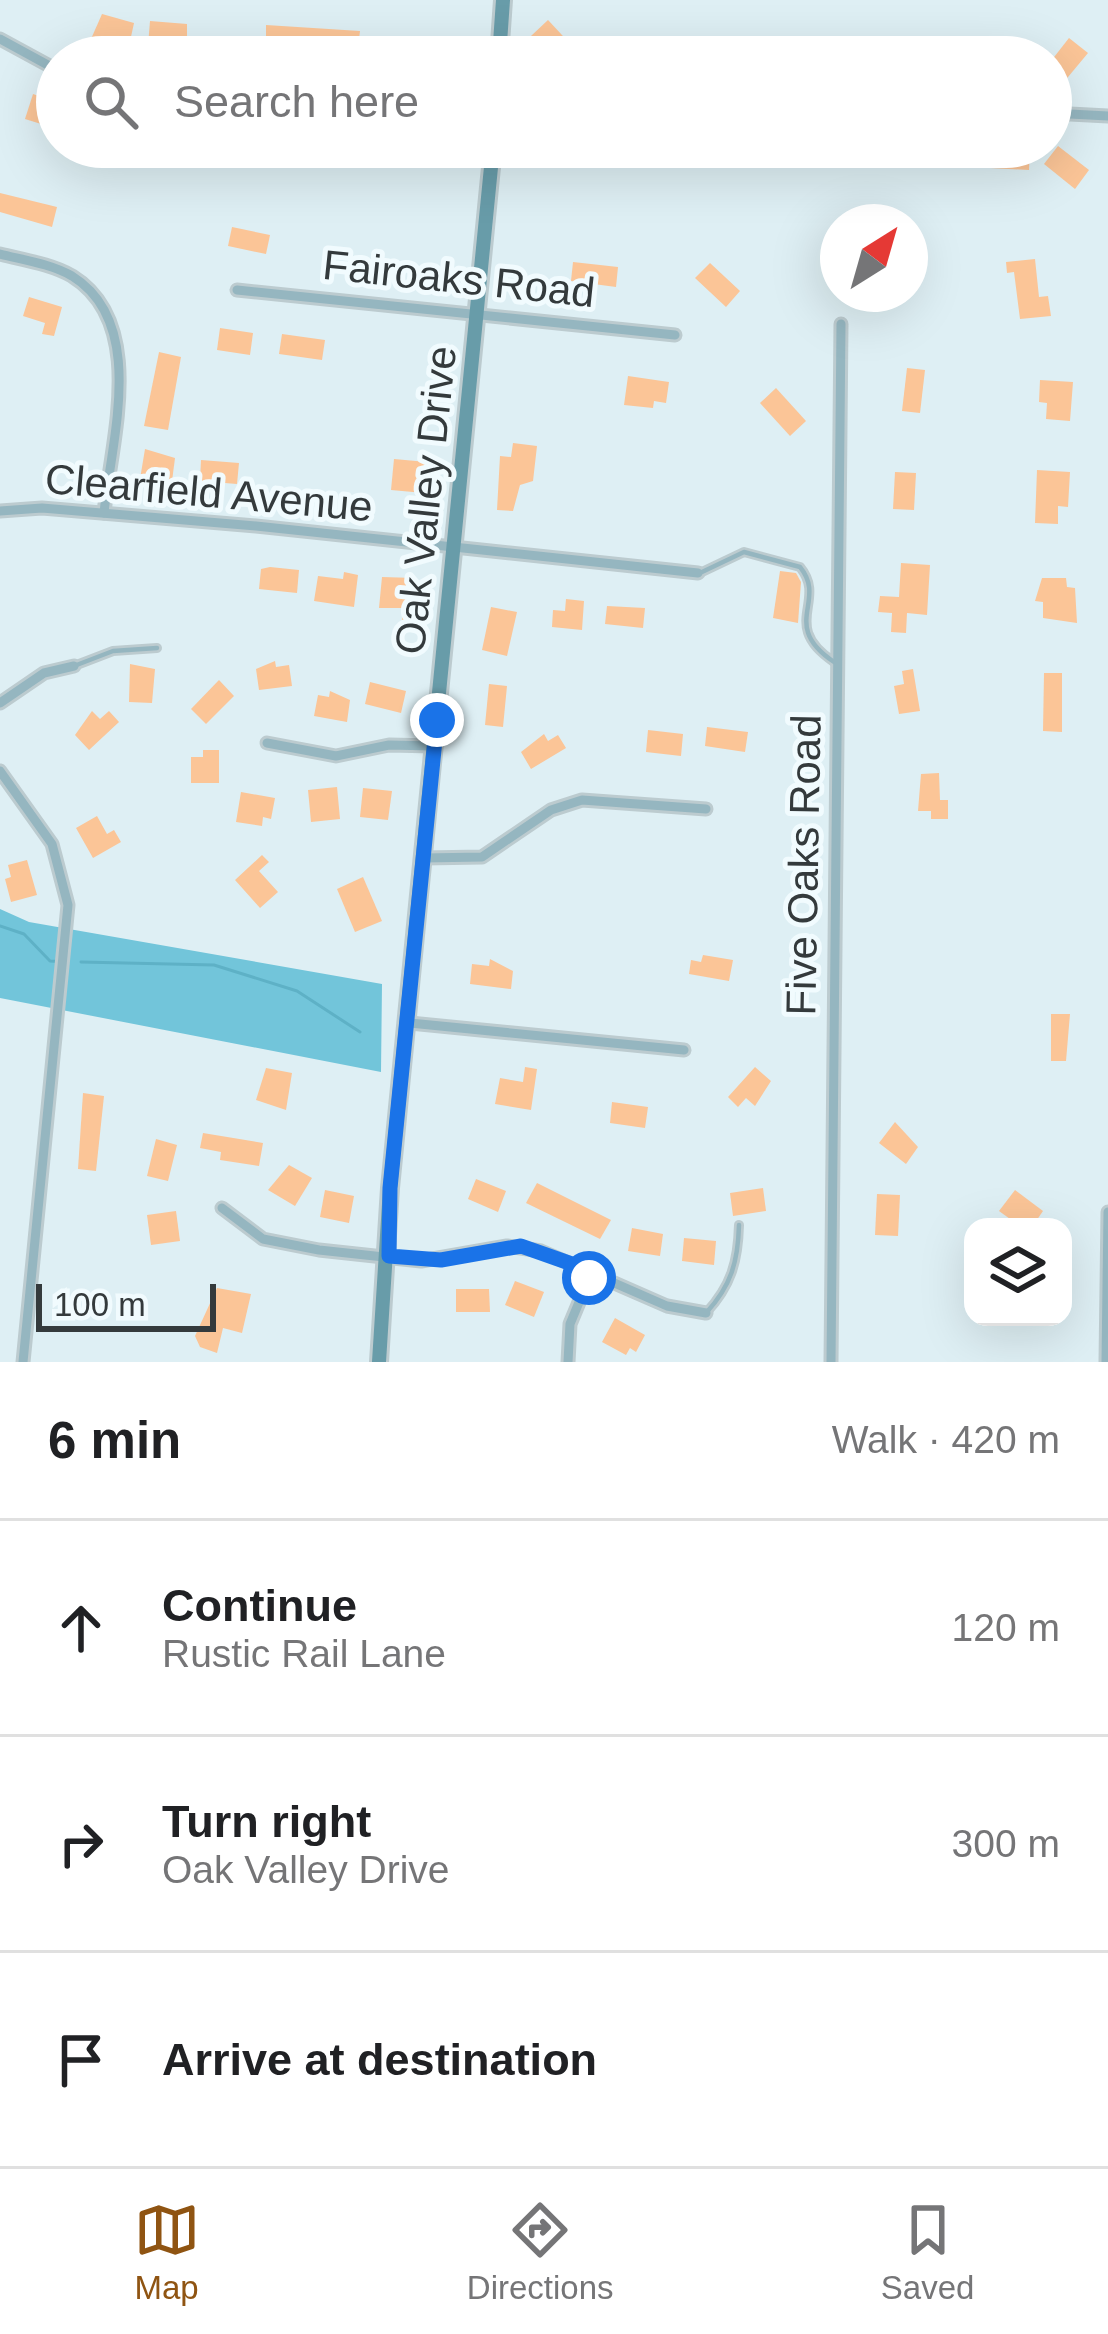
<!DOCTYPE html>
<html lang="en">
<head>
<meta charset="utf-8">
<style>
	:root { --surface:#fff; --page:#f6f6f6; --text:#202124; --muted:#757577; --line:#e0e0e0; --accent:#8f5412 }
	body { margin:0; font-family:Arial,sans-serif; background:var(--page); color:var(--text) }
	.controls { position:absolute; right:36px; bottom:36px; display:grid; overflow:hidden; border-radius:24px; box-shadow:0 12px 48px #0002 }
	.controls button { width:108px; height:108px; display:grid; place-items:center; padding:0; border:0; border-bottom:3px solid var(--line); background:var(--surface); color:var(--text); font:60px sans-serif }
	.compass { position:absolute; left:820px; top:204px; width:108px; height:108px; border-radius:50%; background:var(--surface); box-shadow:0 12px 48px #0002; rotate:37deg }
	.scale { position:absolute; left:36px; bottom:30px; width:180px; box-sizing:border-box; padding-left:12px; border:6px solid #343a3c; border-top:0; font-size:33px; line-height:42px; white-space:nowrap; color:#343a3c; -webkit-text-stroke:9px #f1fbfe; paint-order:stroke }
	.stop { position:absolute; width:36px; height:36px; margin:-27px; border:9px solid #1a73e8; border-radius:50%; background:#fff }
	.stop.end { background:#1a73e8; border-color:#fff; box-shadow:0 3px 12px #0008 }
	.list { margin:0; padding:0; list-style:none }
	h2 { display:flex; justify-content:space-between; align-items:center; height:156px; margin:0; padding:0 48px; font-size:51px }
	h2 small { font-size:39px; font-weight:400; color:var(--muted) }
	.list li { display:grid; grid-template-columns:78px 1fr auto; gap:36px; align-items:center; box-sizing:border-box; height:216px; padding:0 48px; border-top:3px solid var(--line) }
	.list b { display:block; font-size:45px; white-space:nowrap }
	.list p { margin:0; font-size:39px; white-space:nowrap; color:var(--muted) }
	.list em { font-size:39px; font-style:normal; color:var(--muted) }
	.icon { flex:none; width:66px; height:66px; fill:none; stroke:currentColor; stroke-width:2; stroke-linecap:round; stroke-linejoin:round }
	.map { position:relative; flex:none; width:1108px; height:1362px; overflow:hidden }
	.search { position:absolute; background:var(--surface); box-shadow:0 12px 48px #0002; left:36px; right:36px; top:36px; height:132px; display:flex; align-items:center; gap:30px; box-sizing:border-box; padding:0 42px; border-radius:66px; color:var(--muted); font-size:45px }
	.sheet { height:804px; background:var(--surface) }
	nav { display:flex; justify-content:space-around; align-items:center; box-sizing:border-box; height:168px; border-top:3px solid var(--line); background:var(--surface); font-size:33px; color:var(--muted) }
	nav a { display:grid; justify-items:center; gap:6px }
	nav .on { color:var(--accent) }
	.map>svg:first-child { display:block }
</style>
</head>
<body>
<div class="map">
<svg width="1108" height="1362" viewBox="0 0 1108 1362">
	<rect width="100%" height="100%" fill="#deeff4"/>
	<polygon fill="#72c5da" points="0,909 29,922 382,984 381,1072 0,998"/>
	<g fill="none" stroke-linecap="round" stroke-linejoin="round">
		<g stroke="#5eb1c6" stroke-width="3">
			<polyline points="0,926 24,934 50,961 68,962"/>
			<polyline points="81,962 214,965 297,991 360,1032"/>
		</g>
	</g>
	<g fill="#fbc597">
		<polygon points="102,14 134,23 129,46 91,39"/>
		<polygon points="548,20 575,49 566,57 550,57 531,36"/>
		<polygon points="150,21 187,24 187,49 148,46"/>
		<polygon points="266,25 360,31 357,55 317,54 318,49 266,52"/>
		<polygon points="1069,38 1088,53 1063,83 1051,73 1051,61"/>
		<polygon points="712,41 727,42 727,57 651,57 651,44 712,48"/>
		<polygon points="33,94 57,102 57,129 25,119"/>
		<polygon points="1058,146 1089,170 1075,189 1044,164"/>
		<polygon points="765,147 858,147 856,164 765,153"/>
		<polygon points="876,147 973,147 972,162 875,157"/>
		<polygon points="992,147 1030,147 1029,170 990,168"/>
		<polygon points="0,193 57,207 52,227 0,212"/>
		<polygon points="232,227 270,235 266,254 228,246"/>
		<polygon points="1035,259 1039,297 1048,296 1051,316 1020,319 1014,272 1007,273 1006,262"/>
		<polygon points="573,262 618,267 616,287 571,281"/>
		<polygon points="710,263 740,291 726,307 695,278"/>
		<polygon points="29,297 62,307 54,336 42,334 45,323 23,316"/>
		<polygon points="220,328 253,333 250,355 217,350"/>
		<polygon points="282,334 325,340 322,360 279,354"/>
		<polygon points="159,352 181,357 168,430 144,426"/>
		<polygon points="907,368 925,370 920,413 902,411"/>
		<polygon points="628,376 669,382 666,403 654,401 653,408 624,405"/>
		<polygon points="1040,380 1073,382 1070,421 1046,419 1047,403 1039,402"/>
		<polygon points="776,388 806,421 790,436 760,403"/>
		<polygon points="513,443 537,446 533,481 520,485 513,511 497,510 500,456 511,457"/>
		<polygon points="145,449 175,458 171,489 139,485"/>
		<polygon points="394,459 427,462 424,493 391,490"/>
		<polygon points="201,460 239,463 237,484 200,481"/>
		<polygon points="1037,470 1070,472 1068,507 1058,506 1058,524 1035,523"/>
		<polygon points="895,472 916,473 914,510 893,509"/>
		<polygon points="901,563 930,565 927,615 907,613 906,633 891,632 892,613 878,612 880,596 899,597"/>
		<polygon points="270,567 299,570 297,593 259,589 261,569"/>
		<polygon points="780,571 796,573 801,582 798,623 773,618"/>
		<polygon points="344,572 358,575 354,607 314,601 318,576 343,579"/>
		<polygon points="382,577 415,578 411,621 402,620 403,608 379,608"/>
		<polygon points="1042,578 1066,578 1067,587 1075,588 1077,623 1043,618 1043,602 1035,601"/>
		<polygon points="566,599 584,601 582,630 552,627 553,610 565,611"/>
		<polygon points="607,606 645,608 643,628 605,624"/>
		<polygon points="491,607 517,612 507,656 482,650"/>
		<polygon points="275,661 276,667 289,665 292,686 259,690 256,669"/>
		<polygon points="130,664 155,669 152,703 129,702"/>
		<polygon points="913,669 920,711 899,714 894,686 904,684 902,671"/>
		<polygon points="1044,673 1062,673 1062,732 1043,731"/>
		<polygon points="219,680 234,696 206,724 191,709"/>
		<polygon points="370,682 406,691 401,713 365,704"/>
		<polygon points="489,684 507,686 503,727 485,725"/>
		<polygon points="330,691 350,700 347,722 314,716 318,695 329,697"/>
		<polygon points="92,711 100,719 109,711 119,722 89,750 75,735"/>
		<polygon points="707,727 748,732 745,752 705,746"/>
		<polygon points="648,730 683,734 681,756 646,752"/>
		<polygon points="544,734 548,741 558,735 566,748 531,769 521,752"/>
		<polygon points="203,750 219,750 219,783 191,783 191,757 203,757"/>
		<polygon points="939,773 940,800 948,800 948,819 931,819 931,811 918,811 921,774"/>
		<polygon points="337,787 340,819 311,822 308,790"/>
		<polygon points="363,788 392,791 388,820 360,817"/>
		<polygon points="241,792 275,798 271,819 263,817 262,826 236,822"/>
		<polygon points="97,816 107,834 114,830 121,842 93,858 76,828"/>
		<polygon points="262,855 269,862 259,871 278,892 260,908 235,880"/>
		<polygon points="27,860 37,895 11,902 5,879 11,877 8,865"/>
		<polygon points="363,877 382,921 355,932 337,889"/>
		<polygon points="703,955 733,960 729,981 689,974 691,960 701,962"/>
		<polygon points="490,959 513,971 511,989 470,984 472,964 489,966"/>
		<polygon points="1051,1014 1070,1014 1066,1061 1051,1061"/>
		<polygon points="525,1067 537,1069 531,1110 495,1104 500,1078 523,1082"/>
		<polygon points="755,1067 771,1081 755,1106 746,1098 738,1107 728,1097"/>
		<polygon points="266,1068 292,1073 286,1110 256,1100"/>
		<polygon points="83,1093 104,1096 96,1171 78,1169"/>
		<polygon points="612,1102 648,1107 645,1128 610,1123"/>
		<polygon points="895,1122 918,1147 906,1164 879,1143"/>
		<polygon points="203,1133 263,1143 259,1166 220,1160 221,1152 200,1148"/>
		<polygon points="156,1139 177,1145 168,1181 147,1176"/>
		<polygon points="289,1165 312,1178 295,1206 268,1190"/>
		<polygon points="476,1179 506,1191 498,1212 468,1199"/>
		<polygon points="537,1183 611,1220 600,1239 526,1203"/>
		<polygon points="763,1188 766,1211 733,1216 730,1193"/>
		<polygon points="325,1190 354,1196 349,1223 320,1217"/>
		<polygon points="1015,1190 1043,1211 1032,1227 1021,1227 999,1211"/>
		<polygon points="877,1194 900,1195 898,1236 875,1235"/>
		<polygon points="176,1211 180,1241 151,1245 147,1215"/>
		<polygon points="632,1228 663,1234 660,1256 628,1251"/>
		<polygon points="684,1238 716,1241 714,1265 682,1261"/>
		<polygon points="515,1281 544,1292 534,1317 505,1305"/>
		<polygon points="217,1288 251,1294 242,1333 223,1328 217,1353 200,1347 195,1336"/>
		<polygon points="456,1289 489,1289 490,1312 456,1312"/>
		<polygon points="615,1318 645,1335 636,1352 630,1348 626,1355 602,1342"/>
	</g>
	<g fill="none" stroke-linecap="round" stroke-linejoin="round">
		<g stroke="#bccbcf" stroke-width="10">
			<g id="lane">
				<path d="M 702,572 L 744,552 L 800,567 C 828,601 779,625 834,662"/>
				<polyline points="74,666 113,651 157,648"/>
				<path d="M 706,1313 C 731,1286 738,1262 739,1225"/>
			</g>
		</g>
		<g stroke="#bccbcf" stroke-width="15">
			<g id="street">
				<polyline points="0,39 57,70"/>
				<polyline points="1051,113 1108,116"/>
				<path d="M 0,254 C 24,260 51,264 72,276 C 148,323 111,441 104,513"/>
				<polyline points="237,290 675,335"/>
				<polyline points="0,511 42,508 256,526 698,573"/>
				<polyline points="0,703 44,673 74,666"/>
				<polyline points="267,743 336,756 389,745 434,746"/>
				<polyline points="0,771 52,844 68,905 23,1362"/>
				<polyline points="424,858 482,857 551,810 582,800 706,809"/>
				<polyline points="410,1023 684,1050"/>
				<polyline points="222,1208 263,1239 319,1250 421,1261 507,1246 541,1251 667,1306 706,1313"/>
				<polyline points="568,1362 570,1324 592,1271"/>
				<polyline points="831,1362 841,324"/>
				<polyline points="1106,1362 1108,1212"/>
			</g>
		</g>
		<g stroke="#bccbcf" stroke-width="20">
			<g id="secondary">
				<polyline points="499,57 503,0"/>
				<polyline points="379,1362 390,1188 493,147"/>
			</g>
		</g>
		<use href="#lane" stroke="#95b6c0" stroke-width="4.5"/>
		<use href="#street" stroke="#95b6c0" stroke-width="9"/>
		<use href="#secondary" stroke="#689ca9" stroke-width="14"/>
	</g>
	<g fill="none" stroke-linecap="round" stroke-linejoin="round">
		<polyline stroke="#1a73e8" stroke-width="15" points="437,720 390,1188 389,1256 441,1260 521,1246 592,1271 589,1278"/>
	</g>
	<g text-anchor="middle" stroke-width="10" stroke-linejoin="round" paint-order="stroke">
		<g font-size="42" fill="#343a3c" stroke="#f1fbfe">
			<text transform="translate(459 278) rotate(6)" y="15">Fairoaks Road</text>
			<text transform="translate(209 492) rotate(5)" y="15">Clearfield Avenue</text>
			<text transform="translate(425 500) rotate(-84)" y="15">Oak Valley Drive</text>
			<text transform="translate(803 865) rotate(-89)" y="15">Five Oaks Road</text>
		</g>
	</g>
</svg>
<div class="controls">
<button><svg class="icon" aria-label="layers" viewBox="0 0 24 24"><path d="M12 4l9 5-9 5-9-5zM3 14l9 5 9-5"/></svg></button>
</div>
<svg class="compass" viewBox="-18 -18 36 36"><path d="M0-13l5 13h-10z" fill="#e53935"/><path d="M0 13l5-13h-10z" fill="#757577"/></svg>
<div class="scale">100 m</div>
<div class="stop" style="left:589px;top:1278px"></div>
<div class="stop end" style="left:437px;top:720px"></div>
<div class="search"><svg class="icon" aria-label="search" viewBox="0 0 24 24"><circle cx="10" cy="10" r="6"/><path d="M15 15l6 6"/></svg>Search here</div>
</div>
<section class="sheet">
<h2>6 min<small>Walk · 420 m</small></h2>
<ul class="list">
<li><svg class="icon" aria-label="ahead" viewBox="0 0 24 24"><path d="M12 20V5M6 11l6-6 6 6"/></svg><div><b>Continue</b><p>Rustic Rail Lane</p></div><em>120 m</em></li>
<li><svg class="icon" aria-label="right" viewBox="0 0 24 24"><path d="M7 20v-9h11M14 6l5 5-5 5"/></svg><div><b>Turn right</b><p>Oak Valley Drive</p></div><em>300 m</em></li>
<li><svg class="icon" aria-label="arrive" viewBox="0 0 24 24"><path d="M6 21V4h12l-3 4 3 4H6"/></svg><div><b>Arrive at destination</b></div></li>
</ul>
</section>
<nav>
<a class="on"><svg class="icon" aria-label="map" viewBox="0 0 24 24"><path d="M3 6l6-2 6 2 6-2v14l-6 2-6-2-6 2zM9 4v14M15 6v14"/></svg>Map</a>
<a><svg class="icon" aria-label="directions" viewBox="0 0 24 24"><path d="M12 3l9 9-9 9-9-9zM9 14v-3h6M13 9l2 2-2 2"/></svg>Directions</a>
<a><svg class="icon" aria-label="saved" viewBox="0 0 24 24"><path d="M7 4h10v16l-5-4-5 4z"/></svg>Saved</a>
</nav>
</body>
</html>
